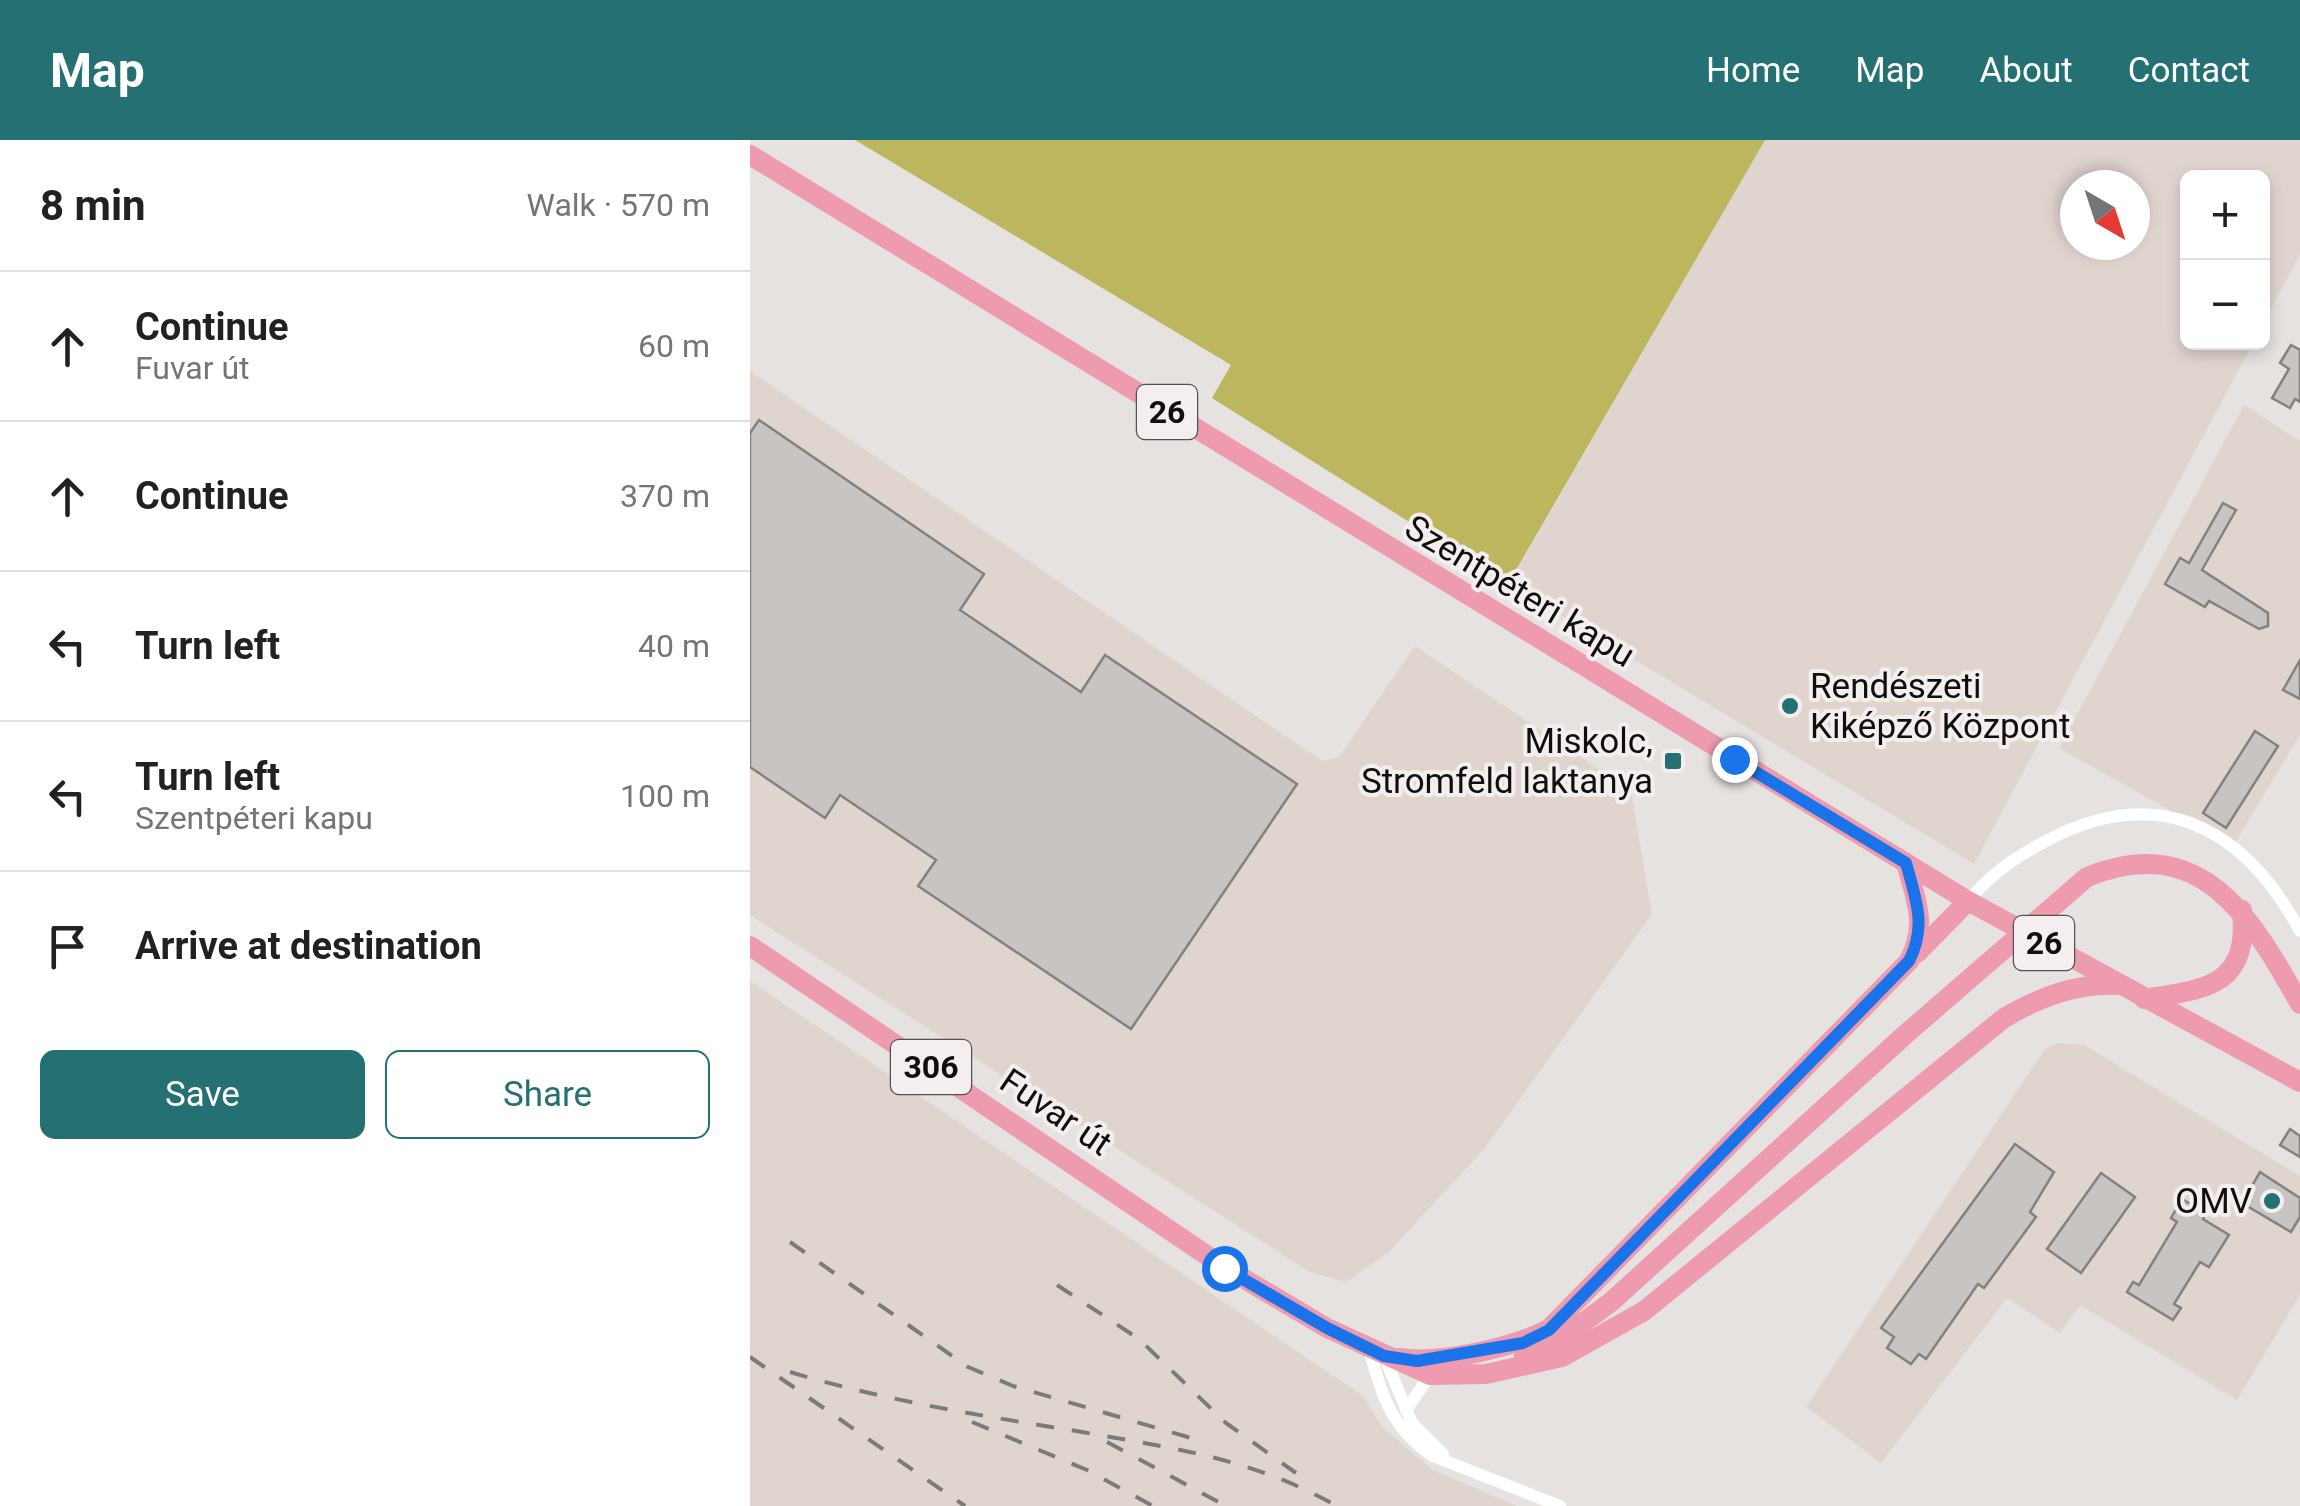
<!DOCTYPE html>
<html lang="en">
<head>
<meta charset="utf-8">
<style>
	:root { --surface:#fff; --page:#f2f2f2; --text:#202124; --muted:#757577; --line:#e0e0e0; --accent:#247073 }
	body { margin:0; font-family:Roboto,sans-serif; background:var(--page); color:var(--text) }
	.controls { position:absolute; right:30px; top:30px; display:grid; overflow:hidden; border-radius:15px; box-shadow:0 5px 15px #0003 }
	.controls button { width:90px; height:90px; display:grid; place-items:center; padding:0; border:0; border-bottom:2px solid var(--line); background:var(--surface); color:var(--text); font:50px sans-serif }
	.compass { position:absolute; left:1310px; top:30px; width:90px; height:90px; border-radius:50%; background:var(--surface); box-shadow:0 5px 15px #0003; rotate:141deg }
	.stop { position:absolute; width:30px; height:30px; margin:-22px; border:8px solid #1a73e8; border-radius:50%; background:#fff }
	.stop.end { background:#1a73e8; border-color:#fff; box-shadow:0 2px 10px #0008 }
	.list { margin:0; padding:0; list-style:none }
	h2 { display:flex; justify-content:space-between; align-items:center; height:130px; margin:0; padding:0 40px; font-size:42px }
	h2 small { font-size:32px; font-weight:400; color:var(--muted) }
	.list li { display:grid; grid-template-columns:65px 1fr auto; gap:30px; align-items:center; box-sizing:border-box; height:150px; padding:0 40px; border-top:2px solid var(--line) }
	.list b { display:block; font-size:38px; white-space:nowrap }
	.list p { margin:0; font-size:32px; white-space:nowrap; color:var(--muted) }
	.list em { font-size:32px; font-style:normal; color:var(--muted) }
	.actions { display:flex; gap:20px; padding:30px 40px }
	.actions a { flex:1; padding:22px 0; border:2px solid var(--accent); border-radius:15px; text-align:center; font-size:35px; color:var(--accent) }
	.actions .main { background:var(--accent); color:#fff }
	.icon { flex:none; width:55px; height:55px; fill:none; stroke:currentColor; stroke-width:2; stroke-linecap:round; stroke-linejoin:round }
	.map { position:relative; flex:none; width:1550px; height:1366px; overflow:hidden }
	header { display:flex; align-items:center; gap:60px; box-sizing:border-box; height:140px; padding:0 50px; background:var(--accent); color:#fff }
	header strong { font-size:48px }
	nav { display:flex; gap:55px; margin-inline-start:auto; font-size:35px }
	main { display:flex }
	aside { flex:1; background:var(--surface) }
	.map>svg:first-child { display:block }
</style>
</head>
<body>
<header>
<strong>Map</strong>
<nav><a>Home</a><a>Map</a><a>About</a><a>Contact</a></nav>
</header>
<main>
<aside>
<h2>8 min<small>Walk · 570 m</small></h2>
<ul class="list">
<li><svg class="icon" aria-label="ahead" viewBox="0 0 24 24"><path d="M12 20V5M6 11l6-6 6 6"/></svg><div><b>Continue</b><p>Fuvar út</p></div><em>60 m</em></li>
<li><svg class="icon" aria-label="ahead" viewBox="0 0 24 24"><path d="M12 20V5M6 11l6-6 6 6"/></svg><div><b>Continue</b></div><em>370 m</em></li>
<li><svg class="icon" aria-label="left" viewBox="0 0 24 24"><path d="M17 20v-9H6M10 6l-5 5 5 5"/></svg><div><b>Turn left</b></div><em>40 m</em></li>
<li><svg class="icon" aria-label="left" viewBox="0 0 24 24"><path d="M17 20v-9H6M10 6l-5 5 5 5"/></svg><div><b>Turn left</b><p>Szentpéteri kapu</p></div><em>100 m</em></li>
<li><svg class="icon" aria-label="arrive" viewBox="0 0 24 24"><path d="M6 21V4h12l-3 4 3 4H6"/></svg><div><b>Arrive at destination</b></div></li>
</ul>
<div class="actions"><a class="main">Save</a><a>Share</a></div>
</aside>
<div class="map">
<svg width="1550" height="1366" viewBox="0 0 1550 1366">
	<rect width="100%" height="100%" fill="#e6e2e0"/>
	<g fill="#e0d4cf" fill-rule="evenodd">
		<path d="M 1015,0 L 1550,0 L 1550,114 L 1513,184 L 1512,38 L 1438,38 L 1438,202 L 1503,203 L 1224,724 L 759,444 ZM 1325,45 L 1385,45 L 1385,105 L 1325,105 Z"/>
		<polygon points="0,231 572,621 589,617 665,506 881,651 902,774 735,1008 638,1113 596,1142 560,1132 0,775"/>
		<polygon points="1494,265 1550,301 1550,595 1483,706 1309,608"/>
		<polygon points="0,841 613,1256 633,1288 683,1330 767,1366 0,1366"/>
		<polygon points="1307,903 1334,905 1550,1036 1550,1155 1487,1260 1330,1165 1310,1193 1257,1158 1131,1323 1056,1267 1295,909"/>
	</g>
	<polygon fill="#bdb65e" points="105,0 1015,0 758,444 462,258 481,225"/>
	<g fill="#c7c4c1" stroke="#84827f" stroke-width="2.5">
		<polygon points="1541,205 1550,210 1550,262 1545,259 1540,268 1522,258 1539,229 1530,223"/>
		<polygon points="9,280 234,434 210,470 331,552 355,515 547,644 381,889 168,746 186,720 90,655 75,678 0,627 0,293"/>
		<polygon points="1473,363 1486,370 1452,430 1518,473 1518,486 1509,489 1459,461 1455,467 1415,444 1430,418 1439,423"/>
		<polygon points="1550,520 1550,559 1533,550"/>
		<polygon points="1505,591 1528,606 1476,688 1453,673"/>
		<polygon points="1540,989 1550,996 1550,1017 1530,1005"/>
		<polygon points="1265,1004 1304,1032 1280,1072 1286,1077 1234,1148 1228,1144 1176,1219 1169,1214 1161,1224 1137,1208 1144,1197 1131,1188"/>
		<polygon points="1510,1032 1550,1058 1550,1077 1541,1092 1492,1063"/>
		<polygon points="1351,1033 1385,1057 1331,1133 1297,1109"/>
		<polygon points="1432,1059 1456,1073 1453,1079 1479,1095 1459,1127 1450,1122 1424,1164 1431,1168 1423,1180 1377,1152 1383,1142 1389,1145 1427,1082 1421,1078"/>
	</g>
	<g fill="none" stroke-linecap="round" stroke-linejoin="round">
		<g stroke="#fff" stroke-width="12">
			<path d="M 1218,761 C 1242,733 1264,718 1296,701 C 1407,642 1493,685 1550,791"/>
			<path d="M 619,1208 C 631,1255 641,1288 683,1316 L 810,1366"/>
			<polyline points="634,1216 662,1283 693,1314"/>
			<polyline points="656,1270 680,1235"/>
		</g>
		<g stroke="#ee9aaf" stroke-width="20">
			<polyline points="0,15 1218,761 1550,942"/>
			<path d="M 0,806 L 474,1127 L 577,1188 L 680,1235 L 736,1234 L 812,1217 L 894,1171 L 1254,878 C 1290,857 1326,843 1368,845"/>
			<polyline points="1167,813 1218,761"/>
			<path d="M 1394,859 C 1455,849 1500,847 1492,770"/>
			<path d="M 774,1217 L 807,1202 L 861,1162 L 1157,893 L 1337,737 C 1451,690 1502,778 1550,864"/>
			<path d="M 649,1218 C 690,1224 762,1208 799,1189 L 1159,821 C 1178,785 1166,760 1156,723"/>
		</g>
		<g stroke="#7d7b79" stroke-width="4" stroke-dasharray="18 18" stroke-linecap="butt">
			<polyline points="40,1102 218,1227 263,1246 448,1300"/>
			<polyline points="307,1145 389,1199 476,1283 546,1333"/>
			<polyline points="0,1217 215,1366"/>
			<path d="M 40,1232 C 136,1261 234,1276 332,1292 C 427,1309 501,1318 587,1366"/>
			<polyline points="222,1282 337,1330 403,1366"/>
			<polyline points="357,1302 476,1366"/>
		</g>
	</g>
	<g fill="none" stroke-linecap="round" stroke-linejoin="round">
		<path stroke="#1a73e8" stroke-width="12" d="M 474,1128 L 577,1188 L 634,1216 L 667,1221 L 773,1203 L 799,1190 L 1159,821 C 1177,786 1166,760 1156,723 L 984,619"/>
	</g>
	<g fill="#247073" stroke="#f4efee" stroke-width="4">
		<circle cx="1040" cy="566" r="10"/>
		<rect x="913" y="611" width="20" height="20" rx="5"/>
		<circle cx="1522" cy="1061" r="10"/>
	</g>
	<g text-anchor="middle" stroke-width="8" stroke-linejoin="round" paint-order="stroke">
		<g fill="#f4efee" stroke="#545251" stroke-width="2.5">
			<rect x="387" y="245" width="60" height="54" rx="8"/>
			<rect x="1264" y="776" width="60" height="54" rx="8"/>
			<rect x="141" y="900" width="80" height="54" rx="8"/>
		</g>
		<g font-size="32" font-weight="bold" fill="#100f0e">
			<text x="417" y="283">26</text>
			<text x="1294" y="814">26</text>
			<text x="181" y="938">306</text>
		</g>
		<g font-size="35" fill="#100f0e" stroke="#f4efee">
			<text transform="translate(770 451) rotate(31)" y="12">Szentpéteri kapu</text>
			<text transform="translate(306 972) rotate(34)" y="12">Fuvar út</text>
		</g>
		<g font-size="35" fill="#100f0e" stroke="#f4efee" text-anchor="end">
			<text x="1060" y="558" text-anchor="start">Rendészeti<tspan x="1060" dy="40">Kiképző Központ</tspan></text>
			<text x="903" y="613">Miskolc,<tspan x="903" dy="40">Stromfeld laktanya</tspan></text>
			<text x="1502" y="1073">OMV</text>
		</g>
	</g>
</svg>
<div class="controls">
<button>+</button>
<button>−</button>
</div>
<svg class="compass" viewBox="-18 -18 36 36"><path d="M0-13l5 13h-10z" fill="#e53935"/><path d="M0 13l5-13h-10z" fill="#757577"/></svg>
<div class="stop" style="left:474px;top:1128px"></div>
<div class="stop end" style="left:984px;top:619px"></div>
</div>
</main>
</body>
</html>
